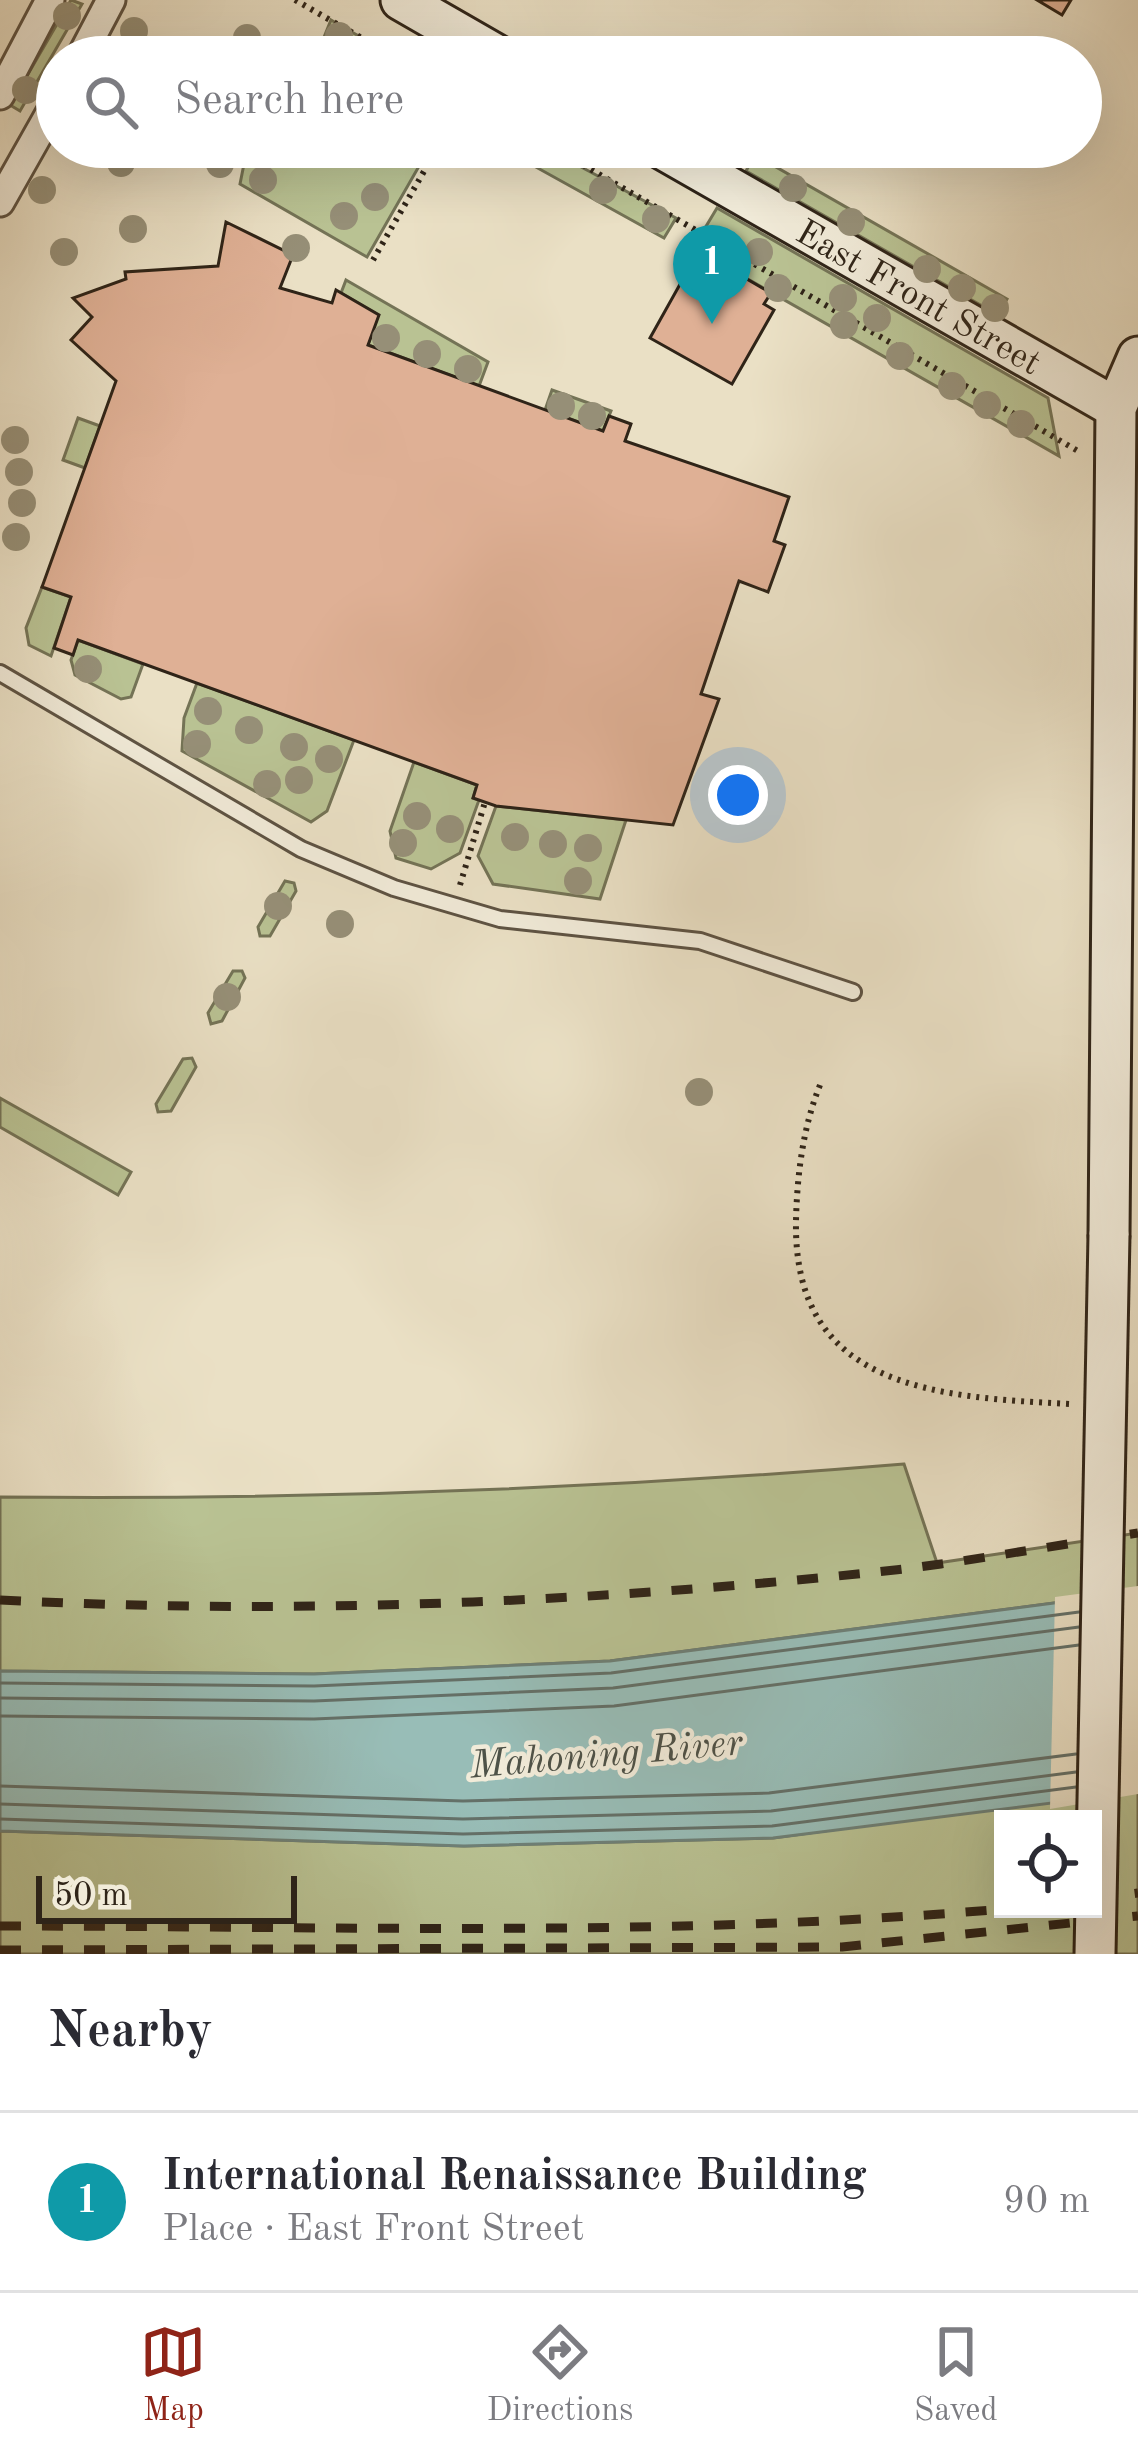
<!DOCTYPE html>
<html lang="en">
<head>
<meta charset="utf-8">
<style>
	:root { --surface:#fff; --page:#f7f7f7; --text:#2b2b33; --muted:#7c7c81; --line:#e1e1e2; --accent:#8f2418 }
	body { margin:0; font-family:"Old Standard TT",serif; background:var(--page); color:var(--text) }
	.controls { position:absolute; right:36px; bottom:36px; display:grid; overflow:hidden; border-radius:0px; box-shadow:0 12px 48px #0002 }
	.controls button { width:108px; height:108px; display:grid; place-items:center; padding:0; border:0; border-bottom:3px solid var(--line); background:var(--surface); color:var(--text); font:60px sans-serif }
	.scale { position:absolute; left:36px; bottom:30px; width:261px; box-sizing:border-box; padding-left:12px; border:6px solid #2f2418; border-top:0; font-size:33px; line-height:42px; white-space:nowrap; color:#2f2418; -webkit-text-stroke:9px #f1ebd9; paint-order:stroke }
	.you { position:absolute; left:738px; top:795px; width:42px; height:42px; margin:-30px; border:9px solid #fff; border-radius:50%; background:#1a73e8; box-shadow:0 0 0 18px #1a73e833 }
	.badge { display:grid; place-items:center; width:78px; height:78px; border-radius:50%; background:var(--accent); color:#fff; font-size:39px; font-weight:700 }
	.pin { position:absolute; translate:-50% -99px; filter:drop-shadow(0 3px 6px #0008) }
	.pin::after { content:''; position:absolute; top:63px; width:42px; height:36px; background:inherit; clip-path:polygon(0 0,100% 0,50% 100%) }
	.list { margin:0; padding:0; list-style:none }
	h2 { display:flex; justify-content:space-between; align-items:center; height:156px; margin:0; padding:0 48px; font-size:51px }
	h2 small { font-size:39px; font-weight:400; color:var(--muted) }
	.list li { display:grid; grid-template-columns:78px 1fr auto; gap:36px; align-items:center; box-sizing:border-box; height:180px; padding:0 48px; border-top:3px solid var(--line) }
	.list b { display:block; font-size:45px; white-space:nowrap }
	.list p { margin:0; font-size:39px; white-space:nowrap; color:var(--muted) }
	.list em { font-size:39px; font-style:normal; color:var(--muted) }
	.icon { flex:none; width:66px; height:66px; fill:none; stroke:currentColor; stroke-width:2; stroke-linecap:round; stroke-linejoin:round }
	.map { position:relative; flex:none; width:1138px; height:1954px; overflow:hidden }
	.search { position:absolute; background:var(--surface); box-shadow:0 12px 48px #0002; left:36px; right:36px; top:36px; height:132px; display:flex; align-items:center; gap:30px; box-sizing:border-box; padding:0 42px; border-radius:66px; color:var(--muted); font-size:45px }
	.sheet { height:336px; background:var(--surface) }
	nav { display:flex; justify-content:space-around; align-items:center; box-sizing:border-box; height:168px; border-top:3px solid var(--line); background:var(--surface); font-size:33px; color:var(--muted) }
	nav a { display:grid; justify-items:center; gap:6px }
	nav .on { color:var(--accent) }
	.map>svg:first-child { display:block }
</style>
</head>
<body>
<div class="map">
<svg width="1138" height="1954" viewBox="0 0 1138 1954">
	<rect width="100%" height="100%" fill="#eae0c5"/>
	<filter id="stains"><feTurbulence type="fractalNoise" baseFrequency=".00167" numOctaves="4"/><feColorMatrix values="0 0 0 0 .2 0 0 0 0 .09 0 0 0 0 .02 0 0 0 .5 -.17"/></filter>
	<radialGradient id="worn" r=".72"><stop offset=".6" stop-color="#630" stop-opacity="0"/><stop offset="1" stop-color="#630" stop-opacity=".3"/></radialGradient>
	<g fill="#b9c293" stroke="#747356" stroke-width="3" fill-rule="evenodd">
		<polygon points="71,0 82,4 20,111 10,105"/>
		<polygon points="331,20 395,57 316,57"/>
		<polygon points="278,147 430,147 367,257 240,184 247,149 274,157"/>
		<polygon points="544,147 676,218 664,238 534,166"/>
		<polygon points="755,155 1007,299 998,315 746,171"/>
		<polygon points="717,208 1048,398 1059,456 693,248"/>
		<polygon points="346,280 488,362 479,386 368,345 378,315 341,293"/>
		<polygon points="552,390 611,411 603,431 545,410"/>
		<polygon points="78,418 100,426 85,468 63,460"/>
		<polygon points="42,587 71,597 51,656 29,645 26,628"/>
		<polygon points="78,640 143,664 131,697 121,699 75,675 71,660"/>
		<polygon points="197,683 354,740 327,811 311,822 182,751 184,718"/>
		<polygon points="414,762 477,785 473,798 479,800 460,853 431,869 396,858 390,831"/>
		<polygon points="496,806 626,820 600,899 493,884 478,856"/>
		<polygon points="285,881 294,883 296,891 270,936 260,936 258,927"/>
		<polygon points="233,971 242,971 245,978 222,1021 211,1024 208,1013"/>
		<polygon points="192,1058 196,1067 171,1111 158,1112 156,1104 183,1059"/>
		<polygon points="0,1098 131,1172 118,1195 0,1127"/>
		<path d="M 904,1464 L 937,1563 L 1138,1533 L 1138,1592 L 610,1661 L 314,1674 L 0,1671 L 0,1497 C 302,1500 603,1489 904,1464 Z"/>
		<path d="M 1138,1788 L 1138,1954 L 0,1954 L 0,1831 L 464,1846 L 773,1838 ZM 1003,1819 L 1093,1819 L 1093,1909 L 1003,1909 Z"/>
	</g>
	<polygon fill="#98bdb7" stroke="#6e8077" stroke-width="3" points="1138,1592 1068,1801 773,1838 464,1846 0,1831 0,1671 314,1674 610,1661"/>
	<polygon fill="#eae0c5" points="1138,1586 1138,1794 1050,1809 1055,1597"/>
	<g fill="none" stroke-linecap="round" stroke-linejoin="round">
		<g stroke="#647068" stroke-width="3">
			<polyline points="0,1683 314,1686 611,1673 1079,1612"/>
			<polyline points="0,1698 314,1701 613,1688 1079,1627"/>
			<polyline points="0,1716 314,1719 614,1706 1079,1645"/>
			<polyline points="0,1786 463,1801 769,1793 1076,1754"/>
			<polyline points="0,1804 463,1819 771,1811 1076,1772"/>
			<polyline points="0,1819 463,1834 772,1826 1076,1787"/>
		</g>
	</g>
	<g fill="#dfb095" stroke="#2f2418" stroke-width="3">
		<polygon points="1037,0 1071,0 1062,15"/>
		<polygon points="226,222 293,255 280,288 332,303 336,290 379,315 368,345 603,431 609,416 631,424 625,441 789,497 774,541 785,545 768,592 739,581 701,694 719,699 673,825 496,806 473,798 477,785 78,640 73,655 54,648 71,597 42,587 116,381 71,340 92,317 73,298 126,279 125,272 218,266"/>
		<polygon points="709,257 771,293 764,304 774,310 732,384 650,338 693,261 703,266"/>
	</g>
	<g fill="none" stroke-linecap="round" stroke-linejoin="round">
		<g stroke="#5e5343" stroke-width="20">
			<polyline id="lane" points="0,673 301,849 394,888 500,919 700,941 853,992"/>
		</g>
		<g stroke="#5e5343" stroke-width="33">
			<g id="street">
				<polyline points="81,57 111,0"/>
				<polyline points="0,95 50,0"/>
				<polyline points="0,202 57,101"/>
			</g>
		</g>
		<g stroke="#2f2418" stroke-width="45">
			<g id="secondary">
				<polyline points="401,0 500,57"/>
				<path id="s1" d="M 659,147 L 1116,408"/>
				<polyline points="1109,1235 1116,408 1138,357"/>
			</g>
		</g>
		<g stroke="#2f2418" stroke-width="6" stroke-dasharray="3 6" stroke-linecap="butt">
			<polyline points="295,0 395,57"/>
			<polyline points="552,147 1078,451"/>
			<polyline points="373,260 438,147"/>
			<polyline points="460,885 485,802"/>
			<path d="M 820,1085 C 803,1127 797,1175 796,1221 C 793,1389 936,1397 1069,1404"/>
		</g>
		<use href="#lane" stroke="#f1ebd9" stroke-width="14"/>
		<use href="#street" stroke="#f1ebd9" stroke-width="27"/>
		<use href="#secondary" stroke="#f1ebd9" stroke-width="39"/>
		<g stroke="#2f2418" stroke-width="9" stroke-dasharray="21 21" stroke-linecap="butt">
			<path d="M 0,1600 C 288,1615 580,1603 867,1573 C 958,1564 1048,1546 1138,1533"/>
			<polyline points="1093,1899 1138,1893"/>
			<path d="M 0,1926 C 334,1926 670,1938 1003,1909"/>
			<polyline points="0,1950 842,1947 1138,1916"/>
		</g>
		<g stroke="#2f2418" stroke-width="45" stroke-linecap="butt">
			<polyline id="secondary-bridge" points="1095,1954 1109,1235"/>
		</g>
		<use href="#secondary-bridge" stroke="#f1ebd9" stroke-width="39"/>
	</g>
	<g fill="#968f77">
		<circle cx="67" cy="16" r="14"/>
		<circle cx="134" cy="31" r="14"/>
		<circle cx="339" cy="36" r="14"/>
		<circle cx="247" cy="38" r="14"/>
		<circle cx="26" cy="90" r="14"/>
		<circle cx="121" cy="163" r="14"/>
		<circle cx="220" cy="164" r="14"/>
		<circle cx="263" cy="180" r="14"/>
		<circle cx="793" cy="188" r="14"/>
		<circle cx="42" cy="190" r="14"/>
		<circle cx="603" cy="190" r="14"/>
		<circle cx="375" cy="197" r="14"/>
		<circle cx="344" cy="216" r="14"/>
		<circle cx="656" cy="219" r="14"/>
		<circle cx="851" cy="222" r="14"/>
		<circle cx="133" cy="229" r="14"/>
		<circle cx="296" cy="248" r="14"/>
		<circle cx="64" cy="252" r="14"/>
		<circle cx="759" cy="252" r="14"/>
		<circle cx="716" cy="253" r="14"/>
		<circle cx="927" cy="269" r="14"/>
		<circle cx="778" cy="288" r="14"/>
		<circle cx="962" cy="288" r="14"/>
		<circle cx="843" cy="298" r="14"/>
		<circle cx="995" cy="308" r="14"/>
		<circle cx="877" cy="318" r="14"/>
		<circle cx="844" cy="325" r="14"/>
		<circle cx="386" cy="338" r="14"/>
		<circle cx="427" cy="354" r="14"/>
		<circle cx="900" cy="356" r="14"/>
		<circle cx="468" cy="369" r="14"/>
		<circle cx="952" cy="386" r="14"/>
		<circle cx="987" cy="405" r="14"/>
		<circle cx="561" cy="406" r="14"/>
		<circle cx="592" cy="416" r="14"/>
		<circle cx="1021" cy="424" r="14"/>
		<circle cx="15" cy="440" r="14"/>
		<circle cx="19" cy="472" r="14"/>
		<circle cx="22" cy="503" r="14"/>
		<circle cx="16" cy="537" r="14"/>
		<circle cx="88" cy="669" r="14"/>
		<circle cx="208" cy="711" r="14"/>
		<circle cx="249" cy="730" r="14"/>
		<circle cx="197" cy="744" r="14"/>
		<circle cx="294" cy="747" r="14"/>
		<circle cx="329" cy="759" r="14"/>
		<circle cx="299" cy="780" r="14"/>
		<circle cx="267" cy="784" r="14"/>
		<circle cx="417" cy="816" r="14"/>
		<circle cx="450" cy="829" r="14"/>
		<circle cx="515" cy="837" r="14"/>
		<circle cx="403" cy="843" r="14"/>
		<circle cx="553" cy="844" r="14"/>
		<circle cx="588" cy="848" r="14"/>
		<circle cx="578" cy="881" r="14"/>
		<circle cx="278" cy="906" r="14"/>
		<circle cx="340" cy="924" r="14"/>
		<circle cx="227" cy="997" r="14"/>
		<circle cx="699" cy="1092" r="14"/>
	</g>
	<g text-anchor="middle" stroke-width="9" stroke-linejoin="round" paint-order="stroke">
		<g font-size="36" fill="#2f2418" stroke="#f1ebd9">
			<text dy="13" stroke="none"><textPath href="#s1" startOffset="300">East Front Street</textPath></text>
		</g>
		<g font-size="39" font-style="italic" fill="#4e5248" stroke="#f1ebd9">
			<text transform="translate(606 1752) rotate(-5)" y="14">Mahoning River</text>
		</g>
	</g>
	<rect width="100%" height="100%" filter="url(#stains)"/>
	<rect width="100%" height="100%" fill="url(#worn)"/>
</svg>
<div class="controls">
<button><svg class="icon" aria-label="locate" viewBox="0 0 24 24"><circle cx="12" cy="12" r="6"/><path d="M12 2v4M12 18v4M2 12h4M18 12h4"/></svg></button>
</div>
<div class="scale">50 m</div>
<div class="you"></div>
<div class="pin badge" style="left:712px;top:324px;background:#0f9aa8">1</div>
<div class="search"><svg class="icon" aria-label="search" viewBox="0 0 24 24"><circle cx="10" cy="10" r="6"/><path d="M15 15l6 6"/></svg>Search here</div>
</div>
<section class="sheet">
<h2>Nearby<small></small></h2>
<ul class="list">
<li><span class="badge" style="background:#0f9aa8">1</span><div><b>International Renaissance Building</b><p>Place · East Front Street</p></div><em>90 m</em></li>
</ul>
</section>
<nav>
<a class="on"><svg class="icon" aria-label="map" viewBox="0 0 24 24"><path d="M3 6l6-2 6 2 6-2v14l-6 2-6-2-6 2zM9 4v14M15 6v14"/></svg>Map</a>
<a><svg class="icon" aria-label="directions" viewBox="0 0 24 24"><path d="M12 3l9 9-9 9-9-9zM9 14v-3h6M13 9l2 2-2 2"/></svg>Directions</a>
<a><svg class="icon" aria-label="saved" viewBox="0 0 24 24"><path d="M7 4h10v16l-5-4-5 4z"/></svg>Saved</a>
</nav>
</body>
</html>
